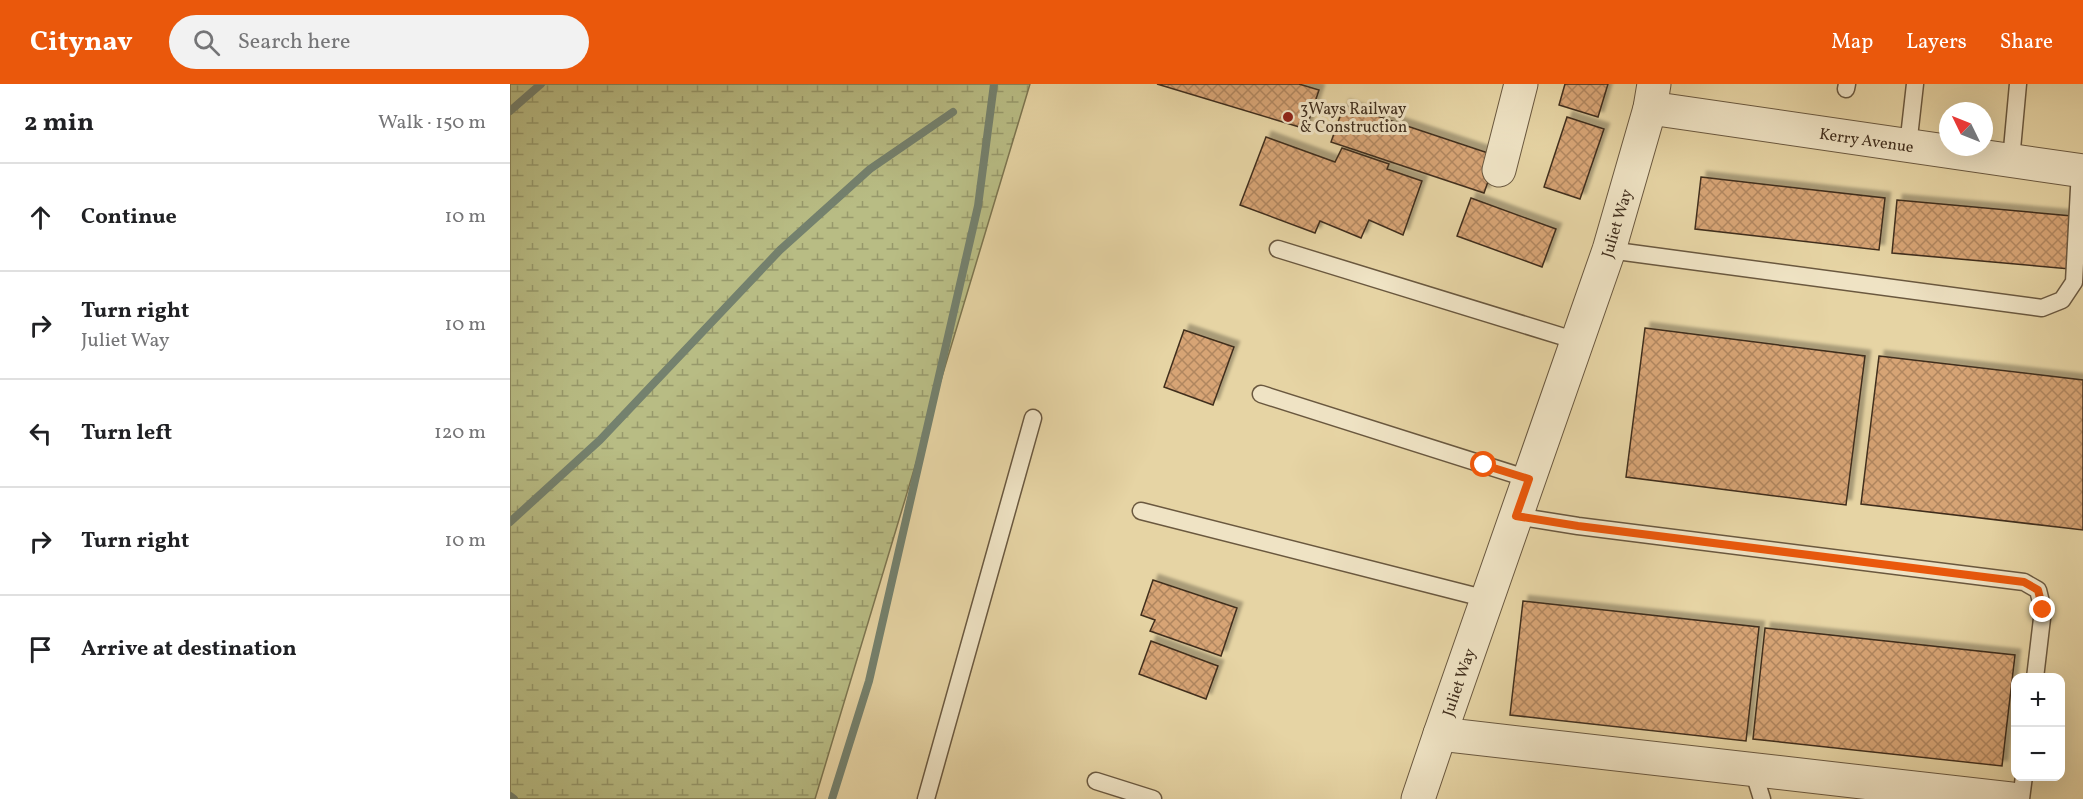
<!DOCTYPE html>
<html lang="en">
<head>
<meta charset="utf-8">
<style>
	:root { --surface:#fff; --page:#f2f2f2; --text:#202124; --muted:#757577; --line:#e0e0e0; --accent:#ea580c }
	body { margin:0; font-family:Vollkorn,serif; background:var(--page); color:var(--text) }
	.controls { position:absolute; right:18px; bottom:18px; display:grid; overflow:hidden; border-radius:12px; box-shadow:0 6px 24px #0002 }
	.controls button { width:54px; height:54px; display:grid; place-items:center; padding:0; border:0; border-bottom:2px solid var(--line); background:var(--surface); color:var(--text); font:30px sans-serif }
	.compass { position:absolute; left:1429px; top:18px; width:54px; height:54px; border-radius:50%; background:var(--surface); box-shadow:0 6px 24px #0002; rotate:313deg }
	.stop { position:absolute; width:18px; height:18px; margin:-14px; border:4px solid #ea580c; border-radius:50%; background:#fff }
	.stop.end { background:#ea580c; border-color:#fff; box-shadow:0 2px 6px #0008 }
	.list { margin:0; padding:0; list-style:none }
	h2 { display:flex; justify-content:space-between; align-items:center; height:78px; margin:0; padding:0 24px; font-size:26px }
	h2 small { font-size:20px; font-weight:400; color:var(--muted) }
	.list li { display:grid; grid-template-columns:39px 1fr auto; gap:18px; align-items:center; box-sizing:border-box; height:108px; padding:0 24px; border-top:2px solid var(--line) }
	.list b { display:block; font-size:22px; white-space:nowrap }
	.list p { margin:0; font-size:20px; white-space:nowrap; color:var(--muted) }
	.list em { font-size:20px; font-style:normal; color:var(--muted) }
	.icon { flex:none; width:33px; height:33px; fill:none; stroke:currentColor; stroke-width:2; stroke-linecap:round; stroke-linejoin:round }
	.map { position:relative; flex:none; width:1573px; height:715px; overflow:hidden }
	header { display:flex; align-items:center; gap:36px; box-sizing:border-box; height:84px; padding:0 30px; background:var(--accent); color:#fff }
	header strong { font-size:28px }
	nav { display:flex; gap:33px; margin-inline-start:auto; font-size:21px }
	.search { width:420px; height:54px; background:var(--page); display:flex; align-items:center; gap:15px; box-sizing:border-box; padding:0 21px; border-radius:33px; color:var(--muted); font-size:22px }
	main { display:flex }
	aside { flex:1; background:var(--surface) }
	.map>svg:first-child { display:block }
</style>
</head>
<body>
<header>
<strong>Citynav</strong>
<div class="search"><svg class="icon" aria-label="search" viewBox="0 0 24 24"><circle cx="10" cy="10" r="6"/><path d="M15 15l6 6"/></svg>Search here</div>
<nav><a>Map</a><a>Layers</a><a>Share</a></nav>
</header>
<main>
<aside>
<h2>2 min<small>Walk · 150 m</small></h2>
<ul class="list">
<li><svg class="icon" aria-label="ahead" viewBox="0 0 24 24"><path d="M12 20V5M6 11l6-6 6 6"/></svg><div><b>Continue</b></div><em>10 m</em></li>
<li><svg class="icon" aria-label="right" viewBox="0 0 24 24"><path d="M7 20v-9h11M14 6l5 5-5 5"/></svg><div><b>Turn right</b><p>Juliet Way</p></div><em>10 m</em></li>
<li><svg class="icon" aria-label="left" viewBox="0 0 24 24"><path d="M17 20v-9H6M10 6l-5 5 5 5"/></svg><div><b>Turn left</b></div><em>120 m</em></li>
<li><svg class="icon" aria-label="right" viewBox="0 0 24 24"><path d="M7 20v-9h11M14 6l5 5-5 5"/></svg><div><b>Turn right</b></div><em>10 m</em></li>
<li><svg class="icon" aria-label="arrive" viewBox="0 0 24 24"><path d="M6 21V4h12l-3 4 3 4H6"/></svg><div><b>Arrive at destination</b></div></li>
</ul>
</aside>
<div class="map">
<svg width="1573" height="715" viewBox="0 0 1573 715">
	<defs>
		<pattern id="wetland-marsh" width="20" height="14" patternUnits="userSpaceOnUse" patternTransform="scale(1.5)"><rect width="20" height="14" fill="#b8bc84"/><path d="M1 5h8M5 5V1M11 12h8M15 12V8" fill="none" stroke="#97996b"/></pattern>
		<pattern id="building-cross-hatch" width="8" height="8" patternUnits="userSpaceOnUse" patternTransform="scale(1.5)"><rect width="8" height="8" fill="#d7a475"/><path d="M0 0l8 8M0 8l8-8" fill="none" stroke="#b0865f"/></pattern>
		<filter id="shadow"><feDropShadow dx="5.5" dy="-5.5" stdDeviation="1.5" flood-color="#0004"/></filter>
	</defs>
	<rect width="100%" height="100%" fill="#e6d4a4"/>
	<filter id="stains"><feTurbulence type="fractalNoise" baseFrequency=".00333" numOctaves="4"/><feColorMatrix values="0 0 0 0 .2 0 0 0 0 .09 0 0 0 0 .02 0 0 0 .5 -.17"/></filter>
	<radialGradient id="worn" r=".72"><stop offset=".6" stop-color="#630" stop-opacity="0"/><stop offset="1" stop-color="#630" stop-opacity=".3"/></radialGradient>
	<polygon fill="url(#wetland-marsh)" stroke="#7c7550" stroke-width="1.5" points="0,0 520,0 305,715 0,715"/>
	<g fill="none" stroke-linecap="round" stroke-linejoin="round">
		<g stroke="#74816e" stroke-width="8">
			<polyline points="0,27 31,0"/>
			<polyline points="0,438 90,356 270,166 360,85 443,28"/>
			<polyline points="0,712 4,715"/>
			<polyline points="322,715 359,597 468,122 484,0"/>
		</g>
	</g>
	<g fill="url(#building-cross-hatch)" stroke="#402e1d" stroke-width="1.5" filter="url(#shadow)">
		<polygon points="647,0 789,0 809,6 796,45"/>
		<polygon points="1055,0 1098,0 1088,33 1049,21"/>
		<polygon points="834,21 987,72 974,109 821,58"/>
		<polygon points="1057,33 1094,45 1070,115 1034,103"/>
		<polygon points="756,53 825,78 832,64 879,80 877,85 912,97 893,151 859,136 851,154 810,137 805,149 730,121"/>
		<polygon points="1191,93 1375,114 1369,166 1185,145"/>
		<polygon points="961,114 1046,145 1032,183 947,152"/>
		<polygon points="1387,116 1573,133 1571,186 1382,169"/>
		<polygon points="1135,244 1355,272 1336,421 1116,393"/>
		<polygon points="674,246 724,263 703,321 654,303"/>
		<polygon points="1369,272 1573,296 1573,446 1351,420"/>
		<polygon points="643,496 727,524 711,572 640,547 645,536 631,531"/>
		<polygon points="1013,517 1249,543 1236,657 1000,631"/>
		<polygon points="1255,544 1505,571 1492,682 1243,655"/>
		<polygon points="641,557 708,582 696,615 629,590"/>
	</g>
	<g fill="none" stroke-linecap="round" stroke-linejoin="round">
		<g stroke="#6a583f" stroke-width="19">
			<g id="lane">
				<polyline points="1336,5 1337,0"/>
				<polyline points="1398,62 1405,0"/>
				<polyline points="1501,76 1508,0"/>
				<polyline points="768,165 1067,257"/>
				<polyline points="1099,166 1532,224 1552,216 1564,198 1570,86"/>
				<polyline points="751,310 1019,395"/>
				<polyline points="631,427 977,515"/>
				<polyline points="1006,432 1068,442 1514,498 1528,506 1533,526 1525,594"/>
				<polyline points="1243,686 1252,715"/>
				<polyline points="586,697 643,715"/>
				<polyline points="416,715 523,334"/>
				<polyline points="1511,715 1514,692"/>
			</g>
		</g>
		<g stroke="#6a583f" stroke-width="35">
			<g id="street">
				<polyline points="1144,0 1140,24 1099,166 930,650 1501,715"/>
				<path id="s1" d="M 1140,24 L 1573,87"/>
				<polyline points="989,86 1011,0"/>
				<polyline points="908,715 930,650"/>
			</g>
		</g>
		<use href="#lane" stroke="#efe3c4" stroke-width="16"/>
		<use href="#street" stroke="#efe3c4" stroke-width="33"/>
	</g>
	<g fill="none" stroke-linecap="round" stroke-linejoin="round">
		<polyline stroke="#ea580c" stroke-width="8" points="974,381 1019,395 1006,432 1068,442 1514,498 1528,506 1533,526"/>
	</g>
	<circle fill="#8f2418" stroke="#efe3c4" stroke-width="2" cx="778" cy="33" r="6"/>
	<g text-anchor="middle" stroke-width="6" stroke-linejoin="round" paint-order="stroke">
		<g font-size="16" fill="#402e1d" stroke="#efe3c4" text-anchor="start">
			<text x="790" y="30">3Ways Railway<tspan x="790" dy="18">&amp; Construction</tspan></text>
		</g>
		<g font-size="16" fill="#402e1d" stroke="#efe3c4">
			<text dy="6" stroke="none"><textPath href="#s1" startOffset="219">Kerry Avenue</textPath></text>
			<text transform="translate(1106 139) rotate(-73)" y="6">Juliet Way</text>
			<text transform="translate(948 598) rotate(-71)" y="6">Juliet Way</text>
		</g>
	</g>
	<rect width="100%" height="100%" filter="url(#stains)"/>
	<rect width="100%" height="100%" fill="url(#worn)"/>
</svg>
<div class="controls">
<button>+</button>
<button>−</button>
</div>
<svg class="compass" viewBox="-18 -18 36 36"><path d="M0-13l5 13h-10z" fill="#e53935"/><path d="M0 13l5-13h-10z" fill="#757577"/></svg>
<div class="stop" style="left:974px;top:381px"></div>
<div class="stop end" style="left:1533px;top:526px"></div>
</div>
</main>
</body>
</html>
